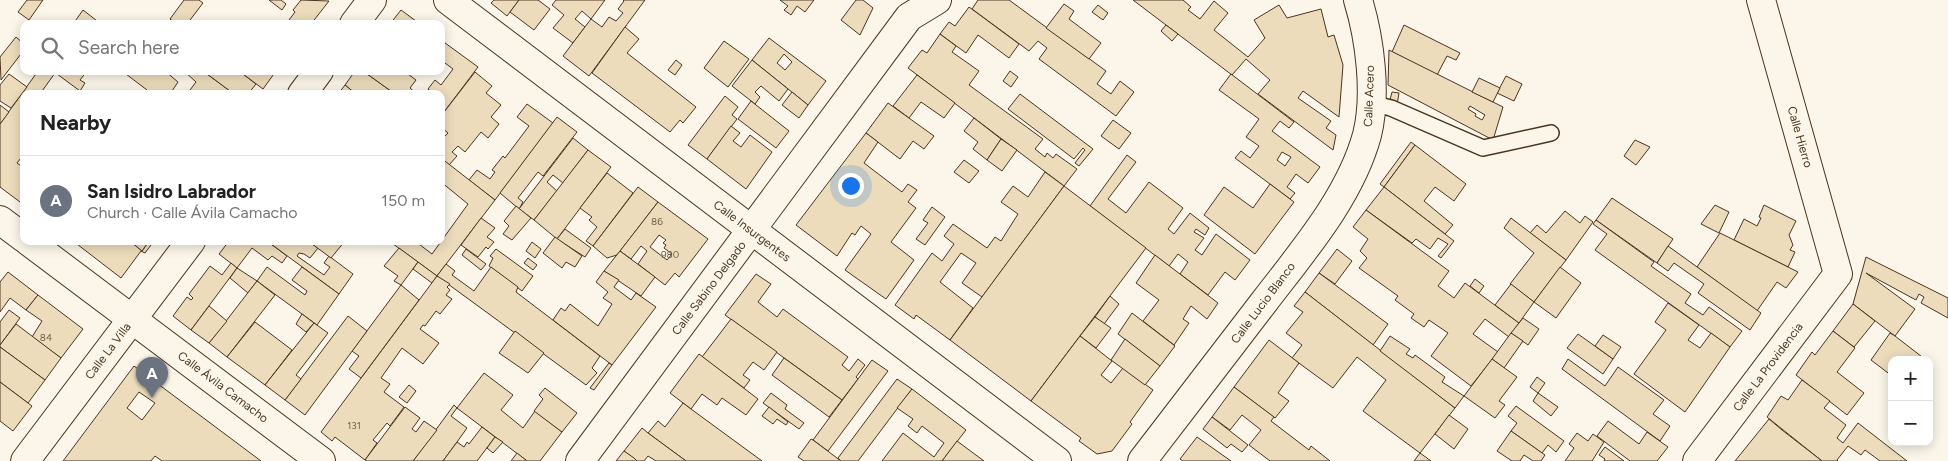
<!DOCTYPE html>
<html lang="en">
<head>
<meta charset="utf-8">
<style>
	:root { --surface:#fff; --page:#f2f2f2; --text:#222; --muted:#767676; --line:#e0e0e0; --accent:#7c3aed }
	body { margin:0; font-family:Figtree,sans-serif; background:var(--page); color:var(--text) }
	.controls { position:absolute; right:15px; bottom:15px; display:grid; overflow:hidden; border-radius:10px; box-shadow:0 2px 12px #0003 }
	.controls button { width:45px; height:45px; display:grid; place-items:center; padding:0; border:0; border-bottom:1px solid var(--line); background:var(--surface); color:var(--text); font:25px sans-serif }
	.you { position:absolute; left:850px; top:185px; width:18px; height:18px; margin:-12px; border:4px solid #fff; border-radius:50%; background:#1a73e8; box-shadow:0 0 0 8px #1a73e833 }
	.badge { display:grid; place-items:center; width:32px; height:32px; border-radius:50%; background:var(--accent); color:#fff; font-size:16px; font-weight:700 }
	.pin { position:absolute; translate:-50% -41px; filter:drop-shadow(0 1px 2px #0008) }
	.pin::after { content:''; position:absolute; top:26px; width:18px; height:15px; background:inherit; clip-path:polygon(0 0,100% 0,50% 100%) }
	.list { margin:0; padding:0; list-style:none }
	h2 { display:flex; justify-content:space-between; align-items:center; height:65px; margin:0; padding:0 20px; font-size:21px }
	h2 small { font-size:16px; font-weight:400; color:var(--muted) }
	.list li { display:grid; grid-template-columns:32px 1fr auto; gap:15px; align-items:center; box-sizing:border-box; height:90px; padding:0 20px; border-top:1px solid var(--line) }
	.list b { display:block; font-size:19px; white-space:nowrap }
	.list p { margin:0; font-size:16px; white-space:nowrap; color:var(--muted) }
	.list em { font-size:16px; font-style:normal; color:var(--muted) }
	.icon { flex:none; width:28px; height:28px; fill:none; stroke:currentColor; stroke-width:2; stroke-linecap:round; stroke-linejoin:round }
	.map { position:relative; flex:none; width:1948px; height:461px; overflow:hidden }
	.search { position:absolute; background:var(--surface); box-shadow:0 2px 12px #0003; left:20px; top:20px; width:425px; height:55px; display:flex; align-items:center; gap:12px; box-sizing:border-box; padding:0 18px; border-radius:10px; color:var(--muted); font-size:19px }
	.panel { position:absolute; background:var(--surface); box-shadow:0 2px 12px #0003; left:20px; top:90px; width:425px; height:155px; border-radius:10px }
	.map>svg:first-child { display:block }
</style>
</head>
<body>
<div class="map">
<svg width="1948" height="461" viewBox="0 0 1948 461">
	<rect width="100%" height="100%" fill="#fbf6e9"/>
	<g fill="#ecdcbc" stroke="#4a3520" fill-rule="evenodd">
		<polygon points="27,0 43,0 29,20 18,12"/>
		<polygon points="184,0 199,0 203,3 187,24 176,24 170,19"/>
		<polygon points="269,0 281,0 286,4 282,10"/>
		<polygon points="301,0 329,1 311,24 286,24 295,12 293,10"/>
		<polygon points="494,0 519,0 507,16 491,3"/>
		<polygon points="519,0 538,0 550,9 534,30 510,12"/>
		<polygon points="556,0 605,0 591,19 582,11 575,19 585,27 573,43 553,28 564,15 552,5"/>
		<polygon points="623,0 645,0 589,76 563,56 591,19 602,27 609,17 616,21 623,13 618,9 624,1"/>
		<polygon points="780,0 814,0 805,12 797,6 791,15 784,10 788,6"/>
		<polygon points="856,0 863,0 873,8 860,35 841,20"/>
		<polygon points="978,0 1009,0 1106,71 1097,84 1111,94 1120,81 1134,92 1116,116 1039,59 1047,48 1038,41 1029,51 972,9"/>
		<polygon points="1133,0 1183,0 1191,7 1188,10 1200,19 1214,1 1228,13 1214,30 1248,57 1265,38 1254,20 1279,5 1287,18 1321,9 1328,37 1334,35 1343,65 1339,117 1303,91 1298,98 1331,121 1326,128 1336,135 1333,150 1258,94 1270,80 1246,59 1232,75"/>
		<polygon points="1064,4 1074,11 1069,19 1101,43 1089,59 1046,28"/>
		<polygon points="1098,5 1108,13 1103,20 1092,12"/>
		<polygon points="969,7 1019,44 1009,58 978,35 966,53 940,34 949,22 955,26"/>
		<polygon points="83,10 101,24 73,24"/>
		<polygon points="401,10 420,24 390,24"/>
		<polygon points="1166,25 1178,34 1172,41 1161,31"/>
		<polygon points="1404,25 1460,53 1456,60 1447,56 1437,75 1392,52"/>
		<polygon points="625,27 639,39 627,53 696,107 683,123 680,120 670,132 592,73"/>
		<polygon points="940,34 956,46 952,52 979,71 969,85 1043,139 1035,149 1045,157 1047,153 1053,158 1056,154 1077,169 1064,186 908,68 922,50 927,53"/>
		<polygon points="16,37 24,44 24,50 1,80 0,57"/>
		<path d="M 769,38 L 826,81 L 808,105 L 752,60 ZM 784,54 L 792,62 L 785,70 L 777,63 Z"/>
		<polygon points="441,40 478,67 441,116 441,94 434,94 428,89 435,80 441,85 453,69 441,60"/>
		<polygon points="724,41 749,59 728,87 704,68"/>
		<path d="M 1389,50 L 1503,107 L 1493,140 L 1388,85 ZM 1470,106 L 1485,115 L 1482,120 L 1475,116 L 1476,114 L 1468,109 Z"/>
		<polygon points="676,60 682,65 675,75 668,70"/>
		<polygon points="752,60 788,89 779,101 761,86 755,92 760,97 755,104 732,86"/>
		<polygon points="38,71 53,71 55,73 40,94 24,94 24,154 17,163 24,168 24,205 0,187 0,124"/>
		<polygon points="53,71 87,71 80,80 85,83 80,91"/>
		<polygon points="122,71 165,71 178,82 170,94 144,94 147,90"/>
		<polygon points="184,71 203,71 234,94 195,94 190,90 196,82"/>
		<polygon points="203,71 239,71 256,84 248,94 234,94"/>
		<polygon points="239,71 276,71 263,89"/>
		<polygon points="355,71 363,71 395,94 356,94 345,85"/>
		<polygon points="363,71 404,71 416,80 410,88 417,94 395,94"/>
		<polygon points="1010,71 1018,77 1011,87 1003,81"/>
		<polygon points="475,72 492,86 486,93 501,105 491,117 499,124 488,138 481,132 465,152 458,146 452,152 457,156 449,165 441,158 441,140 448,133 441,127 441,116"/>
		<polygon points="9,74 27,87 11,108 0,101 0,85"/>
		<path d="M 1231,74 L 1294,122 L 1289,128 L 1280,121 L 1272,131 L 1320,167 L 1308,183 L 1296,174 L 1287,187 L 1295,193 L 1290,199 L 1235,158 L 1241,151 L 1250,158 L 1259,146 L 1246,137 L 1259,119 L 1219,90 ZM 1282,152 L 1291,157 L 1285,166 L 1277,160 Z"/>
		<polygon points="917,75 955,103 944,118 921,102 909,118 893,106"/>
		<polygon points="1506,76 1522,84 1514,101 1497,93"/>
		<polygon points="1479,78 1500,88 1493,102 1472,92"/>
		<polygon points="345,85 356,94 338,94"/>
		<polygon points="792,92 808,105 799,118 782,105"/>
		<polygon points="1392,92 1399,93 1397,105 1389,104"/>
		<polygon points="1020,94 1093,149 1079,166 1075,163 1085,150 1083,148 1074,159 1008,109"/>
		<polygon points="725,96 738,107 732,115 737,119 707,159 688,145"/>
		<polygon points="751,101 789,131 776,148 738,119"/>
		<polygon points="888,103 934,136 924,149 913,141 900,159 866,133"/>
		<polygon points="527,104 553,123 495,200 469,180 477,170 490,179 495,172 492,170 503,156 505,158 529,126 517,117"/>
		<polygon points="0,105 9,112 0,124"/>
		<polygon points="557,117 577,132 543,176 538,172 518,198 523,202 519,209 500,193"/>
		<polygon points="974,118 1001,139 987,160 973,149 978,142 964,131"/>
		<polygon points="1113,120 1131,133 1119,149 1101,136"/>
		<polygon points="731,126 740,133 733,141 741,147 750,135 772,152 746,189 707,159"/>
		<polygon points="866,133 878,142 864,163 902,192 908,184 917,190 908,202 916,208 891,242 914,260 886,299 845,270 871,234 861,226 855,235 852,233 837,256 796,225"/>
		<polygon points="573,138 588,150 563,183 553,175 547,182 557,191 534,220 519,209"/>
		<polygon points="1001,139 1017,150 1002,171 987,160"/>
		<polygon points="1635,140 1650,147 1636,165 1624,156"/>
		<polygon points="1411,142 1415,145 1384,187 1380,184"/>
		<polygon points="1415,145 1466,184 1454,201 1435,187 1424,201 1453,225 1445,234 1384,187"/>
		<polygon points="588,150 611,167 557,239 534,220"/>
		<polygon points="1127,155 1136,162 1108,199 1126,213 1149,182 1183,208 1168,229 1174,234 1190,213 1209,228 1205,235 1196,229 1194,232 1204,238 1195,250 1202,255 1216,234 1250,260 1235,280 1225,272 1208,295 1180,274 1188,262 1178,254 1169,266 1090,206"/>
		<polygon points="441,158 495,200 437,276 389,241 415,241 432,254 468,204 441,182"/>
		<polygon points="964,160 979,171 969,183 954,172"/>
		<polygon points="1045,172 1064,186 982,297 962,283 976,263 961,253 940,282 973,308 950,340 916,315 914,319 895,305 932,253 942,261 954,244 944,236 953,224 987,248 995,237 1001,241 1018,214 1001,202 1013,186 1028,197"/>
		<polygon points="607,173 633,193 593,246 586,241 597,227 589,220 592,217 580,208"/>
		<polygon points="1270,184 1294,202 1255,254 1204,215 1224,187 1253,208"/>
		<polygon points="1064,186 1146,248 1031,401 950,340"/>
		<polygon points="638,187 658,202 617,255 607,258 593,246"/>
		<polygon points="1384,187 1454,241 1441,258 1438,256 1448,244 1438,238 1430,249 1416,239 1412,243 1366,210"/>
		<polygon points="1612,198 1673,239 1657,263 1596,220"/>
		<path d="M 658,202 L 708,239 L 679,277 L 675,273 L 665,285 L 638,264 L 647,251 L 641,246 L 631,259 L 620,251 ZM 659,235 L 666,240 L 663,243 L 666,245 L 664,248 L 672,254 L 667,260 L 650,247 Z"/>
		<polygon points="1715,205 1729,212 1719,233 1701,224"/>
		<polygon points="1764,205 1796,221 1789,235 1793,245 1790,250 1795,252 1788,267 1734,240 1744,219 1757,226 1761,218 1759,217"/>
		<polygon points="516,206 531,218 512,240 503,234 509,226 504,221"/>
		<polygon points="932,207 945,217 925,245 916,239 928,223 923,220"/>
		<polygon points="1366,210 1449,271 1438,286 1454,298 1465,283 1519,323 1509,337 1485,319 1473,334 1498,352 1471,386 1431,356 1448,333 1429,320 1424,327 1411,318 1414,314 1395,300 1398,296 1359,268 1367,258 1360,251 1368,239 1353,227"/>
		<polygon points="1565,211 1580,223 1585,216 1593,222 1566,260 1530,233 1537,225 1546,233"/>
		<polygon points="481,218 495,228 487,237 494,242 488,249 486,247 478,257 461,245"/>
		<polygon points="1511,218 1566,260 1534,302 1510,284 1534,253 1504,228"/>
		<polygon points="1596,220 1654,262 1651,266 1691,294 1685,303 1703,315 1709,307 1742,331 1730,347 1595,250 1607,234 1593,224"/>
		<polygon points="565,229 591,248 585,257 557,239"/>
		<polygon points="1720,233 1798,272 1786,288 1777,282 1757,311 1697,267"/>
		<polygon points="555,237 582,256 575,267 566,262 562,268 543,253"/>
		<polygon points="73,241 130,241 142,251 149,241 154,241 145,253 141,251 121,278"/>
		<polygon points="130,241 149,241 142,251"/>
		<polygon points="229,241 267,241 287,256 282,263 272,256 268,260 252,248 237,268 219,254"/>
		<polygon points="267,241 308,241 318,248 310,258 304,254 299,253 297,256 324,275 330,267 324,263 329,256 353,274 339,294"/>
		<polygon points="308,241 345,241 331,258"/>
		<polygon points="532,242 541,249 535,258 526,251"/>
		<polygon points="1668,246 1761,313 1750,330 1698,293 1704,284 1674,263 1668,271 1657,263"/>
		<polygon points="399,248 418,262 401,285 394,281 398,276 384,266"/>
		<polygon points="466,249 486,264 481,270 462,255"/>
		<polygon points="496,249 533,276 522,291 489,266 493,258 490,256"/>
		<polygon points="1337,249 1352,261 1335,284 1319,273"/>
		<polygon points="620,251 655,277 641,296 604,271"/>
		<polygon points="1155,255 1218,303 1207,319 1191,306 1183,319 1189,323 1174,345 1143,321 1159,300 1136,283"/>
		<polygon points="1866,257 1948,298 1948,318 1921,303 1924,297 1919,294 1916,300 1866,273 1915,309 1895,336 1853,304"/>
		<polygon points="528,258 537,265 533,270 524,263"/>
		<polygon points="418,262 437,276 432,283 413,269"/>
		<polygon points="231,263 237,268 191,330 173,316 187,297 191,300 193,298 189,294 210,266 222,275"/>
		<polygon points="446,264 455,271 452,275 474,291 491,267 518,287 516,292 600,356 592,368 597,373 586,385 437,276"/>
		<polygon points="267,267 305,295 307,291 292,280 302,267 339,294 317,325 257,281"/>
		<polygon points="1560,267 1581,283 1556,318 1534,302"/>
		<polygon points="237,268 257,281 248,293 230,278"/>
		<polygon points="604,271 619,280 614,287 631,300 636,293 656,307 612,365 553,320 561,308 565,311 570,304 598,326 612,304 603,298 608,292 596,282"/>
		<polygon points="8,272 38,295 26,310 10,298 0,312 0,282"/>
		<polygon points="1319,273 1388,324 1373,345 1305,292"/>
		<polygon points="756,274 771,284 758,302 777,317 783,309 848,357 842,365 849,371 858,359 865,365 856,377 858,379 842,400 725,315"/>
		<polygon points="437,276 450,284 447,287 450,290 446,295 452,299 440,314 436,311 425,326 423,325 420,329 439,343 423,364 402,348 381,378 390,384 384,392 404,407 390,426 387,423 373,440 377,443 365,460 335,437 332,441 321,432"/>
		<polygon points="1475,279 1484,286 1479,293 1470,286"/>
		<polygon points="257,281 275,295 227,357 209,343"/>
		<polygon points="1511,284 1534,302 1519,323 1495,305"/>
		<polygon points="401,285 419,300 361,378 349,369 359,356 352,351"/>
		<polygon points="1305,292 1455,408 1420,453 1363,411 1386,380 1357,357 1333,388 1292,358 1302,345 1286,333 1303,312 1294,306"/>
		<polygon points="38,295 83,329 61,358 32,337 42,321 26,310"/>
		<polygon points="1110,296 1119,304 1104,324 1095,317"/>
		<polygon points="1668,303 1699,325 1688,340 1700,348 1711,333 1730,347 1685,412 1634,374 1666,330 1655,322"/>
		<polygon points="1853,304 1875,321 1854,347 1833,331"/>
		<polygon points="209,306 227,321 209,343 191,330"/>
		<polygon points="9,310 20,318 0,345 0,322"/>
		<polygon points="1132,313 1175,346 1160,366 1118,334"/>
		<polygon points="302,314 314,323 306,332 296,324"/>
		<polygon points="348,316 367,331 305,415 285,400"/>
		<polygon points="1095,317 1111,328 1096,348 1080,336"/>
		<polygon points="1523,318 1539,329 1528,345 1511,333"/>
		<polygon points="731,319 777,352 764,370 753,362 743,375 750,380 744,388 702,357"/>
		<polygon points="255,322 292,350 265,385 227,357"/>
		<polygon points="314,323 328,333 296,375 301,379 285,400 265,385"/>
		<polygon points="16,324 61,358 45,380 0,347 0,345"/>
		<polygon points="515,331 544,353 528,373 499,353"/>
		<polygon points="1833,331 1855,348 1837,372 1864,393 1847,415 1796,375 1812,352 1815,355"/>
		<polygon points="1511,333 1523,341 1504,368 1492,359"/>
		<polygon points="1890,333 1895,336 1926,360 1892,360 1892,376 1871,360"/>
		<polygon points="1578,334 1613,359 1603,374 1567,348"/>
		<polygon points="1603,335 1621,347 1613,359 1595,346"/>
		<polygon points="1080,336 1112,361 1101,375 1111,383 1123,368 1153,390 1130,422 1132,424 1112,451 1097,454 1079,441 1081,438 1031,401"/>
		<polygon points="1390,336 1410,349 1406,354 1413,358 1415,355 1445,377 1442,382 1464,396 1455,408 1380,351"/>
		<polygon points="1125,339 1160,366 1145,385 1111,360"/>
		<polygon points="1269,340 1299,363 1278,393 1289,401 1275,418 1234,387"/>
		<polygon points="0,347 45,380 28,403 0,382"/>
		<polygon points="699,354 758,399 746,415 722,398 717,405 702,394 691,409 670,393"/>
		<polygon points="784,358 842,400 829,417 772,375"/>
		<polygon points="1492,359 1517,377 1499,401 1505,405 1495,418 1464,396"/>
		<polygon points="1568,359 1605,386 1618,367 1664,400 1653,414 1670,426 1660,441 1562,369"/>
		<polygon points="872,360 888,371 828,451 813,440"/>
		<polygon points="609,363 612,365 594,390 590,388"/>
		<path d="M 134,366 L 261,461 L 162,461 L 155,456 L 151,461 L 63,461 ZM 139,392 L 155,403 L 142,420 L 127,408 Z"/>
		<polygon points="484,373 513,395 501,410 523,428 535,411 562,432 540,461 527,461 457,408"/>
		<polygon points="1537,377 1545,383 1538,393 1530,387"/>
		<polygon points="897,379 912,389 858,461 841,461 838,458"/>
		<polygon points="1802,380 1830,401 1824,408 1846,425 1837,438 1843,443 1858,423 1907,461 1880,461 1865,450 1861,455 1848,446 1837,460 1838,461 1822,461 1767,417 1781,396 1788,400"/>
		<polygon points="0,382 32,406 13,431 0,421"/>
		<polygon points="409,385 416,391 407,403 399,397"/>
		<polygon points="1234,387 1274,417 1271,421 1309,450 1311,446 1330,461 1270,461 1249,445 1261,430 1242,415 1230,430 1212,417"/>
		<polygon points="545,388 577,413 562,432 534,411 543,399 539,395"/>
		<polygon points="912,389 966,430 942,461 882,461 903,433 934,457 944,443 922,426 917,433 908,426 913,419 897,408"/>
		<polygon points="771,393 787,405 785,409 804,423 799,429 763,403"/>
		<polygon points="1538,393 1558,407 1551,416 1533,401"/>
		<polygon points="683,403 691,409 762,461 686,461 648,433 658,421 665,427"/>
		<polygon points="454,405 457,408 451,416 467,428 457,442 443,461 413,461"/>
		<polygon points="1516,406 1564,441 1556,452 1548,445 1542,453 1511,431 1517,423 1508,416"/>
		<polygon points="405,407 420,418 412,429 416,432 424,421 437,430 413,461 367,461 365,460"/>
		<polygon points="769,407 788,422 786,425 777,419 773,424 762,416"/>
		<polygon points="1449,415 1468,429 1454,449 1435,434"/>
		<polygon points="1212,417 1248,445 1242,452 1231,444 1227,448 1203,429"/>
		<polygon points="1769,419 1782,430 1822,461 1735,461"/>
		<polygon points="1608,421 1639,444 1647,432 1668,447 1657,461 1630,461 1597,436"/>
		<polygon points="482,427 495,437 477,461 443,461 457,442 464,447 467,442 469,444"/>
		<polygon points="642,428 648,433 686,461 656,461 648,456 644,461 637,461 624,451"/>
		<polygon points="1511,431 1545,455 1541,461 1533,461 1524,455 1520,461 1512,461 1497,451"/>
		<polygon points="1577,433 1588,441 1593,434 1604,442 1592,461 1565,461 1574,448 1569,444"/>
		<polygon points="495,437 503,442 493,453 487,448"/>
		<polygon points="1197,437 1231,461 1183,461 1180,459"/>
		<polygon points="811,439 813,440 841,461 804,461 798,457"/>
		<polygon points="957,441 984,461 942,461"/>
		<polygon points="1605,447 1624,461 1604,461 1605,459 1599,455"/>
		<polygon points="624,451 634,458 637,461 616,461"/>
		<polygon points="517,453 527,461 511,461"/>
		<polygon points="1420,453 1431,461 1414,461"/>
	</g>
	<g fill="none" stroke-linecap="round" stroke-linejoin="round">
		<g stroke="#4a3520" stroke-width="18">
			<polyline id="service" points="1370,103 1391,108 1483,148 1551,133"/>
		</g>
		<g stroke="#4a3520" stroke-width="30">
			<g id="minor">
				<polyline points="448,0 1057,461"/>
				<polyline points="354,24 372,0"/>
				<polyline points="302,94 319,71"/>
				<polyline points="0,220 24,238"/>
				<polyline points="28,241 321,461"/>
				<polyline points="25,461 191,241"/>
				<polyline points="580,461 909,17 937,0"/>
				<path d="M 1142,461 C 1183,408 1223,355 1264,302 C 1303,251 1350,197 1367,135 C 1377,95 1370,39 1358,0"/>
				<polyline points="1697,461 1838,274 1761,0"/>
			</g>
		</g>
		<use href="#service" stroke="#fbf6e9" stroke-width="15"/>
		<use href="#minor" stroke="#fbf6e9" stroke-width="28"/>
	</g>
	<g text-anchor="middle" stroke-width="4" stroke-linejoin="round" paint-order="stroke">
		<g font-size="10" fill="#725f47">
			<text x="657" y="225">86</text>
			<text x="670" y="258">980</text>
			<text x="46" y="341">84</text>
			<text x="354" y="429">131</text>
		</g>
		<g font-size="12" fill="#4a3520" stroke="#fbf6e9">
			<text transform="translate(1369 96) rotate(-88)" y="4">Calle Acero</text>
			<text transform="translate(1800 137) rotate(74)" y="4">Calle Hierro</text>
			<text transform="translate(752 231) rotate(37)" y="4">Calle Insurgentes</text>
			<text transform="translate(709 288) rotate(-53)" y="4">Calle Sabino Delgado</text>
			<text transform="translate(1263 303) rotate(-53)" y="4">Calle Lucio Blanco</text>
			<text transform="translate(108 351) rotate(-53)" y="4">Calle La Villa</text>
			<text transform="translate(1768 367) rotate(-53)" y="4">Calle La Providencia</text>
			<text transform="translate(223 387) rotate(37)" y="4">Calle Ávila Camacho</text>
		</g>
	</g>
</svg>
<div class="controls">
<button>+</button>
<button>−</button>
</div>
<div class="you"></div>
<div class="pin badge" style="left:152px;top:398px;background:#6b7280">A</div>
<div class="search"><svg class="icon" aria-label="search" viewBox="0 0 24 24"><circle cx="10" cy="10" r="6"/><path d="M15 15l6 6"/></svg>Search here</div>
<section class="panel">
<h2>Nearby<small></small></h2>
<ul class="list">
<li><span class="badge" style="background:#6b7280">A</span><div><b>San Isidro Labrador</b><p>Church · Calle Ávila Camacho</p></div><em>150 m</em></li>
</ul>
</section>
</div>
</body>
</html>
